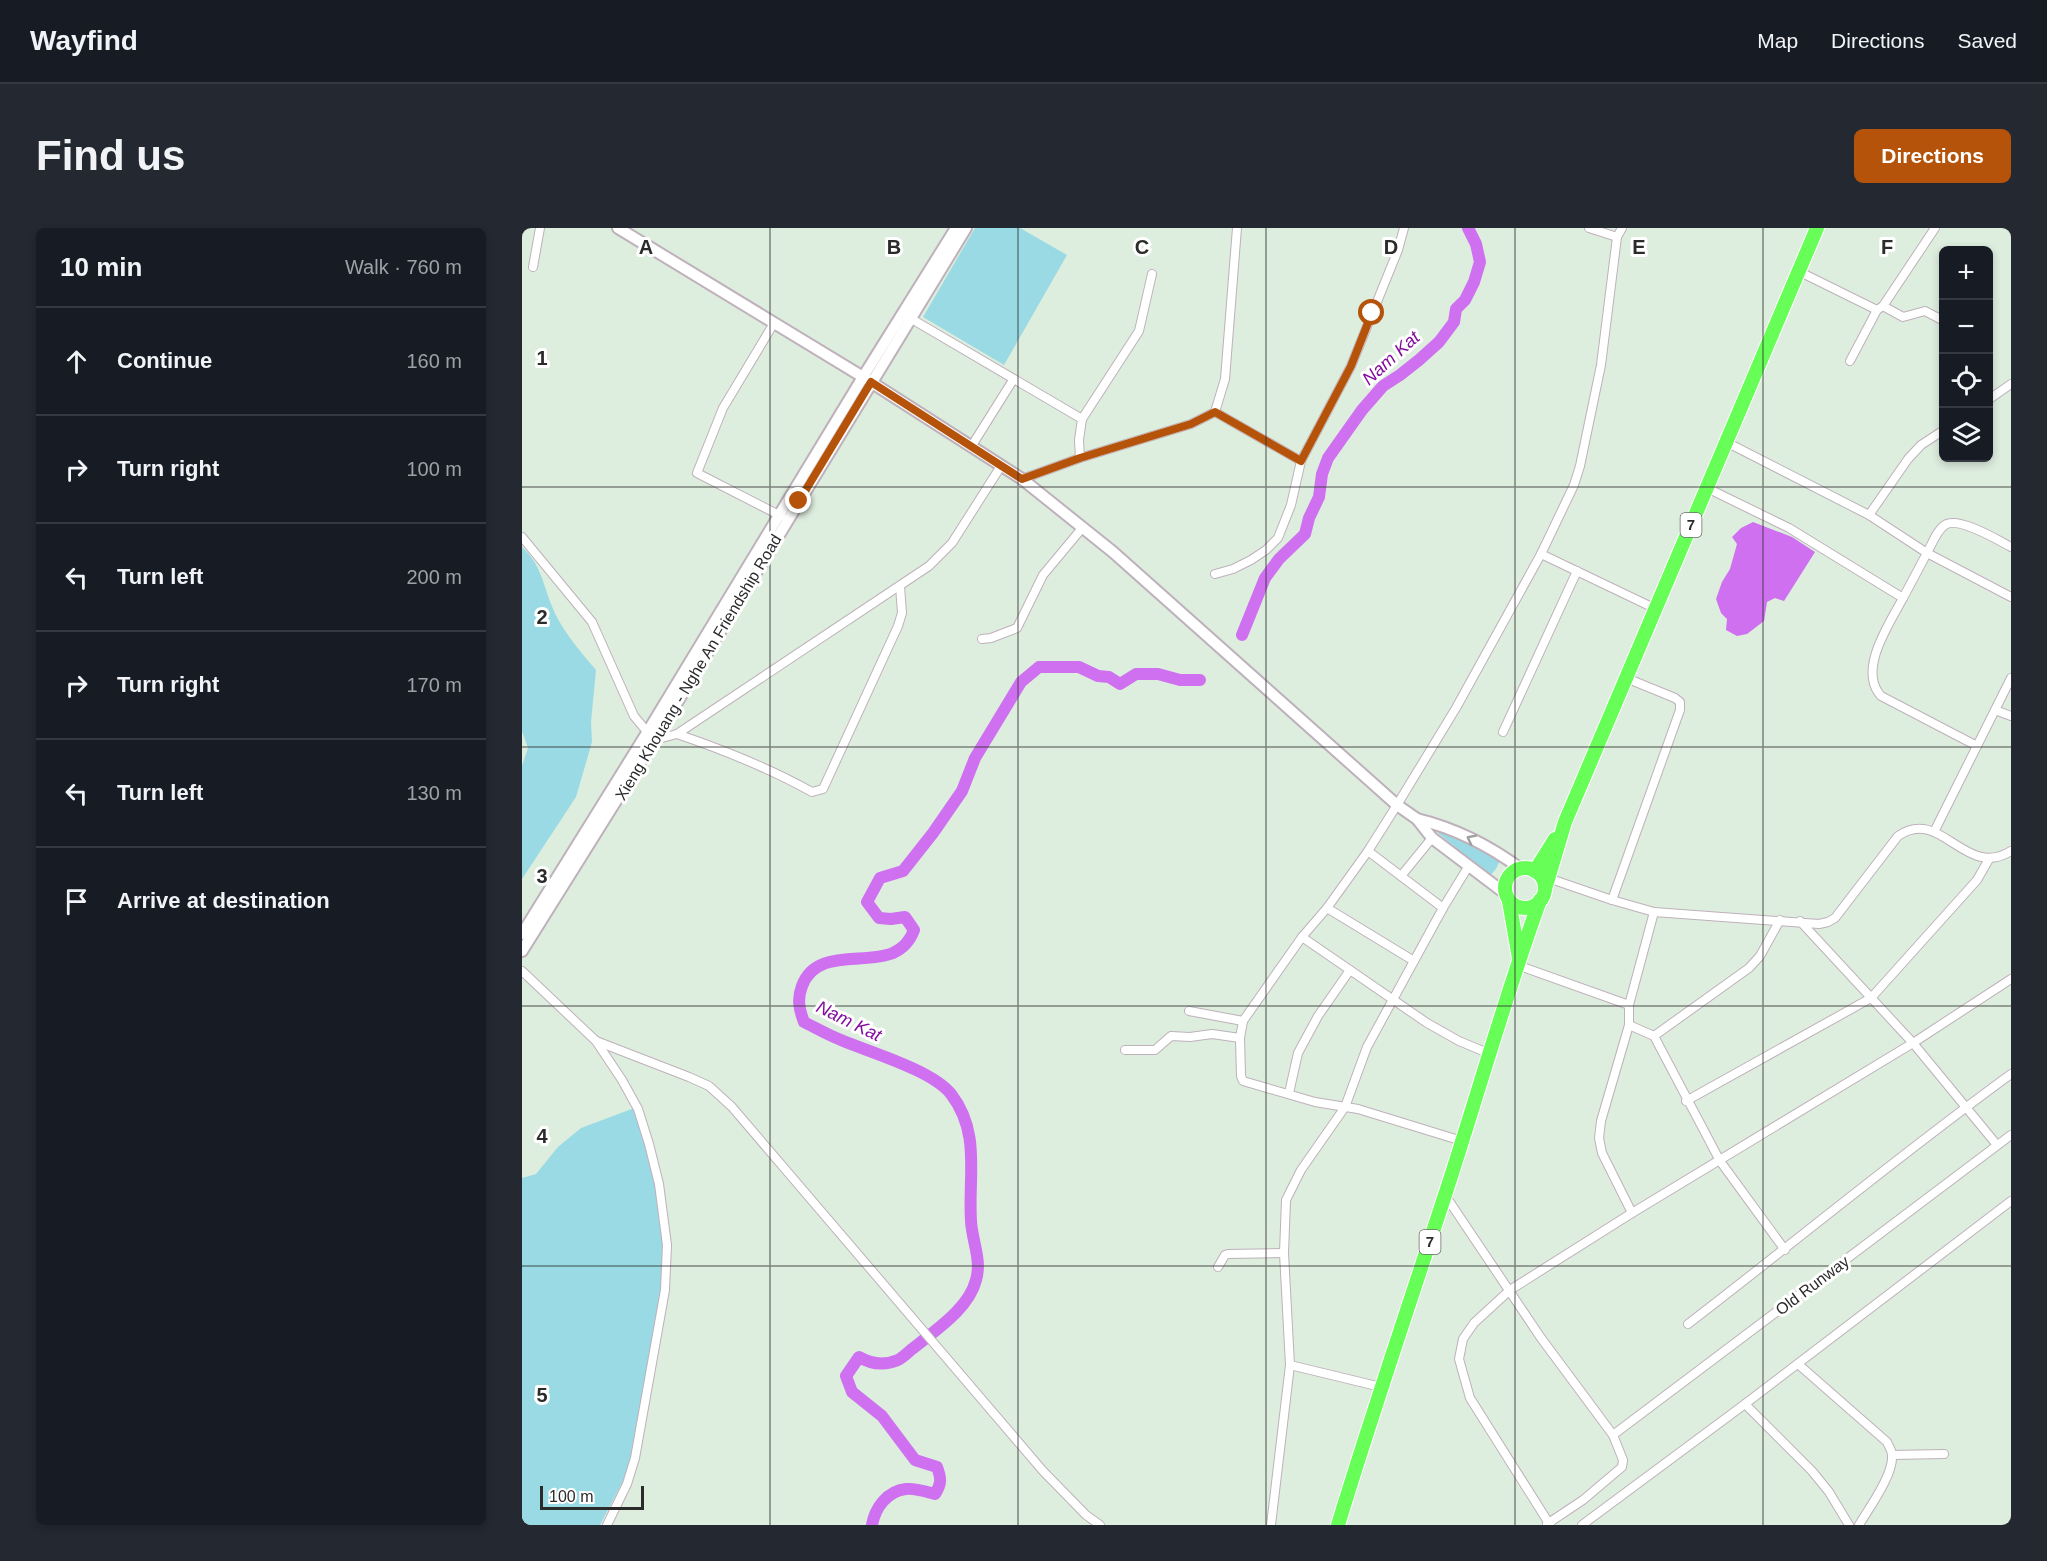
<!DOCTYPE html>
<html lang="en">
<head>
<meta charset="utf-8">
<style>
	:root { --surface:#171b24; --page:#242831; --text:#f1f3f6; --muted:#9ea1a6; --line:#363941; --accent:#b45309 }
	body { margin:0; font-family:Arial,sans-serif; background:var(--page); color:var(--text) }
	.controls { position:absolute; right:18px; top:18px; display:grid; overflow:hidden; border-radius:9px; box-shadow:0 3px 9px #0003 }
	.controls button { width:54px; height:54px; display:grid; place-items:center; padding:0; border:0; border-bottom:2px solid var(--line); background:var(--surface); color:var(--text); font:30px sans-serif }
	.scale { position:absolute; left:18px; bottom:15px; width:104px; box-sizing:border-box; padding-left:6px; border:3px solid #2b2b2b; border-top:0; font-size:16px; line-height:21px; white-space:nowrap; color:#2b2b2b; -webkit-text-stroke:4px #fff; paint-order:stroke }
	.stop { position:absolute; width:18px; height:18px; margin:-14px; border:4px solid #b45309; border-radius:50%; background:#fff }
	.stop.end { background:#b45309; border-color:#fff; box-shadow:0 2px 6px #0008 }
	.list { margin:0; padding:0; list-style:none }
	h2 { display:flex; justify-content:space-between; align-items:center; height:78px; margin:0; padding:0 24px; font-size:26px }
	h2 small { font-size:20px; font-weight:400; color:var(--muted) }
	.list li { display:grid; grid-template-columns:39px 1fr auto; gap:18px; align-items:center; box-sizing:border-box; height:108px; padding:0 24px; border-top:2px solid var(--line) }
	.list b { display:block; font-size:22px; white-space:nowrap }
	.list em { font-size:20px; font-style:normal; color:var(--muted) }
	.icon { flex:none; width:33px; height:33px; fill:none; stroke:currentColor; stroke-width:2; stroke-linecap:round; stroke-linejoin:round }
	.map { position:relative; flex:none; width:1489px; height:1297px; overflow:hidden; border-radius:9px }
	header { display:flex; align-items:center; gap:36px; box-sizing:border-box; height:84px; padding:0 30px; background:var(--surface); border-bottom:2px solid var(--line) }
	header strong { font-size:28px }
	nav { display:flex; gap:33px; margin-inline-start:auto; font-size:21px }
	.intro { display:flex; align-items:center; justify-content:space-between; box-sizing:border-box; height:144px; padding:0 36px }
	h1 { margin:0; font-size:42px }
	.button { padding:15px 27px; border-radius:9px; background:var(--accent); color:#fff; font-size:21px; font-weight:700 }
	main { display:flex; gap:36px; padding:0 36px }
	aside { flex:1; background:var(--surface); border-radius:9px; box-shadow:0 3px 9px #0003 }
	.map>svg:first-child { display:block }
</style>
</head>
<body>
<header>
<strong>Wayfind</strong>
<nav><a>Map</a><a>Directions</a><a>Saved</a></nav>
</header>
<div class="intro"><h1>Find us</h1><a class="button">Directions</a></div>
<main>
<aside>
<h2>10 min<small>Walk · 760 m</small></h2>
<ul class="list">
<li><svg class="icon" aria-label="ahead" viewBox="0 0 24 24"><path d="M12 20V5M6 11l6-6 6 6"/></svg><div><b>Continue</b></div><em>160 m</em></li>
<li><svg class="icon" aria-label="right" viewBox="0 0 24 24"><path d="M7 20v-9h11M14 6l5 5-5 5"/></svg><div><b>Turn right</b></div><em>100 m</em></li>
<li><svg class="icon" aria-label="left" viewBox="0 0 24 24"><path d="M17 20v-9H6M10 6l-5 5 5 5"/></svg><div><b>Turn left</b></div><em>200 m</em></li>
<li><svg class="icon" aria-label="right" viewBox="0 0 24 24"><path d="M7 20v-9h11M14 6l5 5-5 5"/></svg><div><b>Turn right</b></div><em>170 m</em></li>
<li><svg class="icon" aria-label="left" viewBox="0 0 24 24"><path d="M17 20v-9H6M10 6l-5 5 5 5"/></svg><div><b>Turn left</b></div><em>130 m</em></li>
<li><svg class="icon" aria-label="arrive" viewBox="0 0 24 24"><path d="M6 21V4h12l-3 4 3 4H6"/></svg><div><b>Arrive at destination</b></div></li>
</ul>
</aside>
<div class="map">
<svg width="1489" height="1297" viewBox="0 0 1489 1297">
	<rect width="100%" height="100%" fill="#ddedde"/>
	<g fill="#9adae4">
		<polygon points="453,0 498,0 545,27 482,137 401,89"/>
		<path d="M 0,319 C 18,335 21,355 29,376 C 38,400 57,422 74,442 L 69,494 L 70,514 L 54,569 L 0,651 L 0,538 L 6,520 L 0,503 Z"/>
		<path d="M 918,602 L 974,626 L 978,629 C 978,635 973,644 968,647 L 964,645 L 916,605 Z"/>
		<polygon points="115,879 127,916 146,1038 113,1230 78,1297 0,1297 0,950 14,946 36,919 59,900"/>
	</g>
	<polygon fill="#ce70ef" points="1231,294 1270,309 1293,324 1262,373 1253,370 1245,374 1242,393 1225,406 1215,408 1204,402 1205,391 1199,385 1194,371 1200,354 1208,341 1215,316 1210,309 1219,300"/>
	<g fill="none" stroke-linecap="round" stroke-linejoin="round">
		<g stroke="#ce70ef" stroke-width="12">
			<polyline points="720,407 743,350 757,331 783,306 787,290 797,269 800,246 806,230 840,182 861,158 878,147 897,132 917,114 932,94 934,81 943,72 952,54 958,34 954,16 946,0"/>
			<path d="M 350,1297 C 353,1280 365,1263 384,1261 C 393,1260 405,1264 413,1266 C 420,1255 419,1250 415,1239 L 393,1232 L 360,1188 L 330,1164 L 324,1148 L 337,1129 C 349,1136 362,1138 376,1132 C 382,1129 388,1122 394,1118 C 415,1101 447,1080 454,1052 C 460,1032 450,1013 449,993 C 446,948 459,905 429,866 C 410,842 347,824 319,812 C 306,807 294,800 282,794 C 277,781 275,771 280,758 C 294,720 342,737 371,725 C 382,720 388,713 392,702 L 383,689 L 369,691 L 357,690 L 345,674 L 358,650 L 381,643 L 411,605 L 440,563 L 453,530 L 499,454 L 517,439 L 557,439 L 576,448 L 587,449 L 598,456 L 614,446 L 636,446 L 658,452 L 678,452"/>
		</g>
		<g stroke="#bfb1bb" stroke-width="10">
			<g id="street">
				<polyline points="1067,0 1095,9"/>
				<polyline points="11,39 18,0"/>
				<polyline points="1276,43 1355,82 1361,78 1413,0"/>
				<polyline points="1361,78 1381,89 1403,83 1422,93"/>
				<polyline points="388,90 560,191"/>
				<polyline points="252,95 201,180 175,245 259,288"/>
				<polyline points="1328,133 1355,82"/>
				<polyline points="1466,172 1489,156"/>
				<polyline points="693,184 779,233"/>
				<path d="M 1204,214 L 1347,287 L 1405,325 C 1410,316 1415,302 1423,297 C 1436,288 1476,312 1489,319"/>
				<polyline points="449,219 491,152"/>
				<polyline points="558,230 557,212 560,191 617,103 630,46"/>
				<polyline points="500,251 558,230 669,196 693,184 703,151 715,0"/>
				<polyline points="1185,260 1267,300 1381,370 1405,325 1489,369"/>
				<polyline points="1347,287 1386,231 1399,217 1422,202"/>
				<polyline points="0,309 70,394 112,488 132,512 155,506 407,338 430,315 479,238"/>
				<polyline points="1019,326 1134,381"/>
				<polyline points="693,346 711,341 729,332 744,322 756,310 769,277 779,233 829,138 876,22 882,0"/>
				<path d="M 1381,370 C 1368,395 1335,442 1359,468 L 1455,518"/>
				<polyline points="460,411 469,410 495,400 521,347 561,299"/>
				<polyline points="1473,482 1489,488"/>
				<polyline points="981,504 1055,343"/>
				<path d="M 155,506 C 202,522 247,540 290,564 L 301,561 L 376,398 L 380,385 L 378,358"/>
				<polyline points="1412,604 1489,450"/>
				<polyline points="846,623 921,680"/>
				<polyline points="879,648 910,610"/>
				<path d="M 1026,650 L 1090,672 L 1132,684 L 1297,696 L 1306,694 L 1313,690 L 1376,608 C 1419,578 1443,652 1489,623"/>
				<polyline points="1090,672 1158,482 1158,474 1153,470 1104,450"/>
				<polyline points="805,680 892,733"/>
				<polyline points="1278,693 1391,815 1475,917"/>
				<polyline points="780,709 905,795 937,813 968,826"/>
				<polyline points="995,737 1107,777"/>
				<polyline points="0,743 74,813 167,849 187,858 210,879 521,1243 564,1287 578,1297"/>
				<polyline points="667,783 721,793"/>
				<polyline points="1107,797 1132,808 1198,933 1263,1022"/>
				<polyline points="1132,808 1227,740 1238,728 1258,692"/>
				<polyline points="74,813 100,852 116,881 127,916 137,956 145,1017 143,1062 113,1230 105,1256 85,1297"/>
				<polyline points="603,822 633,822 649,808 668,809 690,806 718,810"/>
				<polyline points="767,865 776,825 796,788 828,742"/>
				<polyline points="1164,873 1349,770 1455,652 1467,631"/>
				<polyline points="940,913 836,881 793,874 721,853 719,848 718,810 721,793 780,709 805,680 846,623 875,577 934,480 1019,326 1052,257 1058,238 1079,137 1095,9 1100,0"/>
				<polyline points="923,967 1019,1110 1091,1207 1101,1232 1100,1239 1061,1272 1025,1296"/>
				<polyline points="1110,985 1080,925 1077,910 1079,893 1107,797 1107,777 1132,684"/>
				<polyline points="696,1039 703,1027 706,1026 762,1025"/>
				<path d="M 1166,1096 C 1274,1013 1379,926 1489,846"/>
				<path d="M 1276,1136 L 1365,1214 C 1367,1219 1370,1222 1370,1227 C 1372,1246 1347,1280 1337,1297"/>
				<polyline points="768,1137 859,1159"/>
				<polyline points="1223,1176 1290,1243 1307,1264 1327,1297"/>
				<polyline points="1091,1207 1489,907"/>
				<polyline points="1370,1227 1422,1226"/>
				<polyline points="749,1297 768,1137 762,1025 764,972 779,942 823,879 845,819 921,680 946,639"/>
				<polyline points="1028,1297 948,1170 937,1131 941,1111 952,1095 988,1062 1110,985 1391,815 1489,751"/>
				<polyline points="1060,1297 1223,1176 1489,973"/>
			</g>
		</g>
		<g stroke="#bfb1bb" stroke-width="14">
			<g id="secondary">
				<polyline points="96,0 341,149 500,251 591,324 875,577 895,591 910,610 984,666"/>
				<path d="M 895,591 C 932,600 968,618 999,641"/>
				<polyline points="0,706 125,505 341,149 434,0"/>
				<polyline points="0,723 132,512 444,0"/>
			</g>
		</g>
		<g stroke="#fff" stroke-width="16">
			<g id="highway">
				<circle cx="1003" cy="660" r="20"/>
				<polyline points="1013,643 1033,611"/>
				<polyline points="1023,661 1043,594 1295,0"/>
				<polyline points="987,673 997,730"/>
				<path d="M 816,1297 C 850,1186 887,1077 923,967 C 955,869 983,769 1018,672"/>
			</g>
		</g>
		<use href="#street" stroke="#fff" stroke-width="8"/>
		<use href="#secondary" stroke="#fff" stroke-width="10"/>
		<use href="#highway" stroke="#67ff57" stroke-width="14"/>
	</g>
	<defs><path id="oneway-chevron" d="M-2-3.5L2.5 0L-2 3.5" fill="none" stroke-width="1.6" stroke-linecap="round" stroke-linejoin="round" transform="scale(1.5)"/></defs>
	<use stroke="#a0a0a0" href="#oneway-chevron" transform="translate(949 611) rotate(-153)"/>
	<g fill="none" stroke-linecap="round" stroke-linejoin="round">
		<polyline stroke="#b45309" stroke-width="8" points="277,273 349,154 500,251 558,230 669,196 693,184 779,233 829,138 850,85"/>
	</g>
	<path fill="none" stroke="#2b2b2b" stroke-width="1.5" stroke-opacity="0.55" d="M 248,0 L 248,1297M 496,0 L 496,1297M 744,0 L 744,1297M 993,0 L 993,1297M 1241,0 L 1241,1297M 0,259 L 1489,259M 0,519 L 1489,519M 0,778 L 1489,778M 0,1038 L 1489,1038"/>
	<g text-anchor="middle" stroke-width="6" stroke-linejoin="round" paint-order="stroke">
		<g fill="#fff" stroke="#6b6b6b" stroke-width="1.5">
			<rect x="1158.5" y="285" width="21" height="24" rx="4.5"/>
			<rect x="897.5" y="1002" width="21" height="24" rx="4.5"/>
		</g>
		<g font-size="15" font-weight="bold" fill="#2b2b2b">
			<text x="1169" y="302">7</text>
			<text x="908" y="1019">7</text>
		</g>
		<g font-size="16" fill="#2b2b2b" stroke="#fff">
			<text transform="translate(176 439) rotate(-59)" y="6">Xieng Khouang - Nghe An Friendship Road</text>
			<text transform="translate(1290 1057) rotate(-37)" y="6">Old Runway</text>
		</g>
		<g font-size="18" font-style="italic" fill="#830d9e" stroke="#fff">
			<text transform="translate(869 130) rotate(-42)" y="6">Nam Kat</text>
			<text transform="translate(327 793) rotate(26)" y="6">Nam Kat</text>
		</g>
	</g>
	<g font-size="20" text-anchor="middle" font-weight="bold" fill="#2b2b2b" stroke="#fff" stroke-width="6" stroke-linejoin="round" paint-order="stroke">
		<text x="124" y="26">A</text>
		<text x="372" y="26">B</text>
		<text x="620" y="26">C</text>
		<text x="869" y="26">D</text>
		<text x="1117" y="26">E</text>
		<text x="1365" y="26">F</text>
		<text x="20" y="137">1</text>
		<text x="20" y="396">2</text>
		<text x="20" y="655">3</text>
		<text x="20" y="915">4</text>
		<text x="20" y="1174">5</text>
	</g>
</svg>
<div class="controls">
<button>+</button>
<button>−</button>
<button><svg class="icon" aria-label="locate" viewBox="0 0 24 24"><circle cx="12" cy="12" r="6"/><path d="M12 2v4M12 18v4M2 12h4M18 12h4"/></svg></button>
<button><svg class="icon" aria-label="layers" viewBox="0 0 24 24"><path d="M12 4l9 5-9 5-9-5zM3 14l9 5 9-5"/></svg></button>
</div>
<div class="scale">100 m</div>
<div class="stop" style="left:850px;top:85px"></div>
<div class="stop end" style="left:277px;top:273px"></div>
</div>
</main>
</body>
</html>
